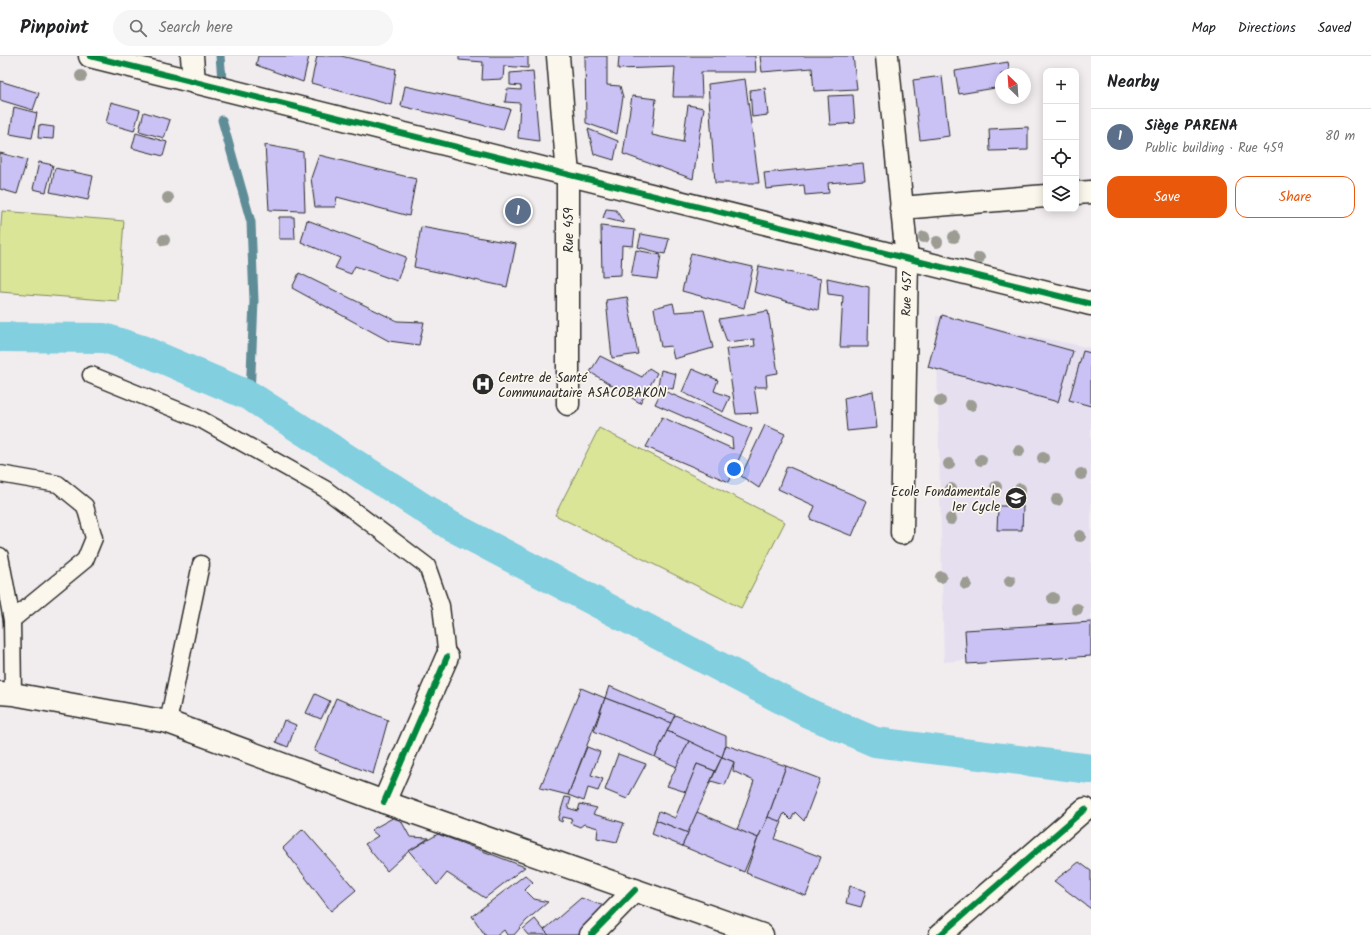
<!DOCTYPE html>
<html lang="en">
<head>
<meta charset="utf-8">
<style>
	:root { --surface:#fff; --page:#f6f6f6; --text:#202124; --muted:#757577; --line:#e0e0e0; --accent:#ea580c }
	body { margin:0; font-family:Kalam,sans-serif; background:var(--page); color:var(--text) }
	.controls { position:absolute; right:12px; top:12px; display:grid; overflow:hidden; border-radius:8px; box-shadow:0 2px 10px #0003 }
	.controls button { width:36px; height:36px; display:grid; place-items:center; padding:0; border:0; border-bottom:1px solid var(--line); background:var(--surface); color:var(--text); font:20px sans-serif }
	.compass { position:absolute; left:995px; top:12px; width:36px; height:36px; border-radius:50%; background:var(--surface); box-shadow:0 2px 10px #0003; rotate:335deg }
	.you { position:absolute; left:734px; top:413px; width:14px; height:14px; margin:-10px; border:3px solid #fff; border-radius:50%; background:#1a73e8; box-shadow:0 0 0 6px #1a73e833 }
	.badge { display:grid; place-items:center; width:26px; height:26px; border-radius:50%; background:var(--accent); color:#fff; font-size:13px; font-weight:700 }
	.pin { position:absolute; translate:-50% -50%; border:2px solid #fff; box-shadow:0 1px 4px #0006 }
	.list { margin:0; padding:0; list-style:none }
	h2 { display:flex; justify-content:space-between; align-items:center; height:52px; margin:0; padding:0 16px; font-size:17px }
	h2 small { font-size:13px; font-weight:400; color:var(--muted) }
	.list li { display:grid; grid-template-columns:26px 1fr auto; gap:12px; align-items:center; box-sizing:border-box; height:56px; padding:0 16px; border-top:1px solid var(--line) }
	.list b { display:block; font-size:15px; white-space:nowrap }
	.list p { margin:0; font-size:13px; white-space:nowrap; color:var(--muted) }
	.list em { font-size:13px; font-style:normal; color:var(--muted) }
	.actions { display:flex; gap:8px; padding:12px 16px }
	.actions a { flex:1; padding:9px 0; border:1px solid var(--accent); border-radius:12px; text-align:center; font-size:14px; color:var(--accent) }
	.actions .main { background:var(--accent); color:#fff }
	.icon { flex:none; width:22px; height:22px; fill:none; stroke:currentColor; stroke-width:2; stroke-linecap:round; stroke-linejoin:round }
	.map { position:relative; flex:none; width:1091px; height:879px; overflow:hidden }
	header { display:flex; align-items:center; gap:24px; box-sizing:border-box; height:56px; padding:0 20px; background:var(--surface); border-bottom:1px solid var(--line) }
	header strong { font-size:19px }
	nav { display:flex; gap:22px; margin-inline-start:auto; font-size:14px }
	.search { width:280px; height:36px; background:var(--page); display:flex; align-items:center; gap:10px; box-sizing:border-box; padding:0 14px; border-radius:22px; color:var(--muted); font-size:15px }
	main { display:flex }
	aside { flex:1; background:var(--surface) }
	.map>svg:first-child { display:block }
</style>
</head>
<body>
<header>
<strong>Pinpoint</strong>
<div class="search"><svg class="icon" aria-label="search" viewBox="0 0 24 24"><circle cx="10" cy="10" r="6"/><path d="M15 15l6 6"/></svg>Search here</div>
<nav><a>Map</a><a>Directions</a><a>Saved</a></nav>
</header>
<main>
<div class="map">
<svg width="1091" height="879" viewBox="0 0 1091 879">
	<rect width="100%" height="100%" fill="#f1ecee"/>
	<filter id="ink" filterUnits="userSpaceOnUse"><feTurbulence type="fractalNoise" baseFrequency=".025" numOctaves="2"/><feDisplacementMap in="SourceGraphic" scale="8" xChannelSelector="R" yChannelSelector="G"/><feConvolveMatrix kernelMatrix="1 2 1 2 8 2 1 2 1" color-interpolation-filters="sRGB"/></filter>
	<g filter="url(#ink)">
		<polygon fill="#e5dff0" points="936,260 1091,292 1091,592 944,606"/>
		<g fill="#dae597" stroke="#828861">
			<polygon points="2,155 124,165 118,245 0,236 0,181"/>
			<polygon points="599,372 785,466 741,552 555,459"/>
		</g>
		<g fill="none" stroke-linecap="round" stroke-linejoin="round">
			<g stroke="#5f8d97" stroke-width="9">
				<polyline points="220,0 222,24"/>
				<polyline points="222,64 251,166 254,245 250,340"/>
			</g>
			<polyline stroke="#81cfdf" stroke-width="30" points="0,281 104,282 142,294 250,340 451,470 808,657 875,686 1091,713"/>
		</g>
		<g fill="#cac1f4" stroke="#2b2b2b">
			<polygon points="258,0 309,0 303,26 256,9"/>
			<polygon points="317,0 341,0 396,13 391,49 311,27"/>
			<polygon points="459,0 528,0 528,12 504,10 503,23 482,24 483,6 459,4"/>
			<polygon points="585,0 607,0 607,29 620,30 623,41 617,78 586,67"/>
			<polygon points="619,0 755,0 756,16 701,16 702,41 673,41 675,11 618,13"/>
			<polygon points="760,0 853,0 857,33 814,35 812,12 762,16"/>
			<polygon points="1008,6 1010,18 1001,18 1001,31 959,38 955,15"/>
			<polygon points="533,15 539,85 518,82 520,47 505,46 507,33 521,34 521,30 510,29 510,17"/>
			<polygon points="942,20 949,80 920,84 913,24"/>
			<polygon points="745,23 759,127 715,127 708,28"/>
			<polygon points="0,25 39,37 33,54 0,44"/>
			<polygon points="405,30 510,53 503,74 401,50"/>
			<polygon points="765,32 768,59 752,61 750,34"/>
			<polygon points="853,39 855,67 830,69 828,40"/>
			<polygon points="632,40 656,43 652,79 683,86 688,49 704,52 693,123 623,98"/>
			<polygon points="111,46 140,54 134,75 106,67"/>
			<polygon points="14,51 37,57 32,82 10,78"/>
			<polygon points="144,56 170,64 164,82 139,75"/>
			<polygon points="39,69 54,71 53,83 38,82"/>
			<polygon points="1028,71 1028,94 990,95 989,73"/>
			<polygon points="588,73 618,85 614,104 594,98"/>
			<polygon points="136,77 167,86 163,100 132,92"/>
			<polygon points="265,89 303,96 305,155 269,154"/>
			<polygon points="0,97 27,104 17,138 0,133"/>
			<polygon points="319,99 416,123 409,160 337,141 335,151 315,151 311,122"/>
			<polygon points="39,106 53,109 46,136 33,133"/>
			<polygon points="863,107 865,124 828,127 829,137 805,139 804,129 766,133 764,117"/>
			<polygon points="55,112 93,120 88,144 50,136"/>
			<polygon points="606,153 616,154 624,167 603,162"/>
			<polygon points="279,161 294,161 295,183 279,183"/>
			<polygon points="307,164 406,201 397,225 355,210 351,218 335,212 340,202 301,186"/>
			<polygon points="601,170 635,174 633,190 622,189 621,219 602,220"/>
			<polygon points="421,171 516,188 507,231 414,211"/>
			<polygon points="641,178 669,183 665,198 638,191"/>
			<polygon points="636,194 661,199 657,223 631,220"/>
			<polygon points="691,197 753,211 744,252 682,235"/>
			<polygon points="759,210 821,223 818,254 754,236"/>
			<polygon points="299,217 397,265 424,266 419,289 389,285 292,232"/>
			<polygon points="827,222 869,231 868,291 840,291 843,240 828,238"/>
			<polygon points="627,241 638,298 612,302 606,244"/>
			<polygon points="673,247 675,256 704,254 713,292 674,303 671,290 661,291 654,252"/>
			<polygon points="768,255 778,317 766,319 767,331 754,331 758,357 736,358 726,293 755,290 754,283 727,286 719,263"/>
			<polygon points="942,259 1073,295 1058,346 928,311"/>
			<polygon points="1083,295 1091,297 1091,350 1069,344"/>
			<polygon points="600,300 642,321 649,312 657,317 640,347 590,316"/>
			<polygon points="692,313 718,324 714,335 730,341 723,356 682,336"/>
			<polygon points="661,314 676,318 673,333 658,329"/>
			<polygon points="662,334 752,373 729,426 646,391 662,361 733,393 732,382 655,348"/>
			<polygon points="873,335 877,372 847,375 844,342"/>
			<polygon points="765,369 785,378 759,432 741,420"/>
			<polygon points="787,410 867,445 852,480 810,463 815,450 778,433"/>
			<polygon points="998,450 1023,450 1022,474 997,474"/>
			<polygon points="1091,566 1091,600 967,608 965,574"/>
			<polygon points="609,630 675,659 671,667 605,642"/>
			<polygon points="581,632 605,642 568,739 540,732"/>
			<polygon points="315,638 330,645 321,663 306,657"/>
			<polygon points="336,642 388,664 373,718 314,695"/>
			<polygon points="605,642 671,667 655,701 594,675"/>
			<polygon points="675,659 726,680 726,689 722,701 667,675"/>
			<polygon points="284,664 296,669 288,691 276,686"/>
			<polygon points="667,675 689,685 677,711 655,701"/>
			<polygon points="689,685 722,701 715,715 697,708 686,736 667,730"/>
			<polygon points="726,689 786,710 768,761 758,782 737,774 754,725 733,715 734,706 722,701"/>
			<polygon points="587,691 600,696 591,719 603,723 598,735 588,732 584,745 568,739"/>
			<polygon points="618,698 646,708 627,743 605,734"/>
			<polygon points="722,701 734,706 725,729 711,725"/>
			<polygon points="697,708 715,715 688,777 656,764 659,755 675,762"/>
			<polygon points="786,710 820,723 804,765 795,756 791,764 784,757 780,766 768,761"/>
			<polygon points="565,741 571,742 568,752 578,755 580,748 597,752 593,758 624,767 617,786 597,782 598,772 584,768 580,771 570,767 572,763 563,761 562,766 558,764"/>
			<polygon points="697,756 758,782 744,816 682,790"/>
			<polygon points="398,759 410,781 429,782 409,795 387,815 365,788 378,780 371,774"/>
			<polygon points="768,761 782,766 775,783 821,801 806,840 746,817 758,782"/>
			<polygon points="656,764 688,777 682,790 652,778"/>
			<polygon points="303,773 356,834 331,855 283,792"/>
			<polygon points="438,778 525,811 485,842 447,817 437,829 409,795"/>
			<polygon points="1079,806 1091,815 1091,853 1054,825"/>
			<polygon points="525,819 533,826 525,834 534,843 548,846 526,865 514,879 507,879 504,874 498,879 485,879 472,860"/>
			<polygon points="850,830 866,835 861,851 846,847"/>
			<polygon points="581,842 610,852 580,879 549,879 544,874"/>
			<polygon points="535,863 544,874 549,879 528,879 523,873"/>
		</g>
		<g fill="none" stroke-linecap="round" stroke-linejoin="round">
			<g stroke="#2b2b2b" stroke-width="19">
				<g id="service">
					<polyline points="91,319 202,364 325,433 427,510 441,550 447,601"/>
					<polyline points="0,418 58,428 85,450 94,482 85,504 12,564"/>
					<polyline points="0,500 12,564 13,638"/>
					<polyline points="168,666 201,508"/>
				</g>
			</g>
			<g stroke="#2b2b2b" stroke-width="25">
				<g id="minor">
					<polyline points="192,0 194,26"/>
					<polyline points="558,0 568,119 568,348"/>
					<polyline points="887,0 907,203 902,477"/>
					<polyline points="1076,137 1091,136"/>
					<polyline points="901,152 1046,140"/>
					<polyline points="384,746 447,601"/>
					<polyline points="591,879 635,834"/>
					<polyline points="940,879 1085,753"/>
				</g>
			</g>
			<g stroke="#2b2b2b" stroke-width="25">
				<polyline id="tertiary" points="90,0 1091,248"/>
			</g>
			<g stroke="#2b2b2b" stroke-width="25">
				<polyline id="secondary" points="0,637 13,638 168,666 384,746 762,879"/>
			</g>
			<use href="#service" stroke="#fbf7ec" stroke-width="16"/>
			<use href="#minor" stroke="#fbf7ec" stroke-width="22"/>
			<use href="#tertiary" stroke="#fbf7ec" stroke-width="22"/>
			<use href="#secondary" stroke="#fbf7ec" stroke-width="22"/>
			<g stroke="#fbf7ec" stroke-width="8">
				<g id="cycleway">
					<polyline points="90,0 1091,248"/>
					<polyline points="384,746 447,601"/>
					<polyline points="591,879 635,834"/>
					<polyline points="940,879 1085,753"/>
				</g>
			</g>
			<use href="#cycleway" stroke="#00873e" stroke-width="6"/>
		</g>
		<g fill="#9c9c92">
			<circle cx="81" cy="20" r="6"/>
			<circle cx="168" cy="142" r="6"/>
			<circle cx="924" cy="181" r="6"/>
			<circle cx="954" cy="181" r="6"/>
			<circle cx="164" cy="184" r="6"/>
			<circle cx="937" cy="186" r="6"/>
			<circle cx="979" cy="202" r="6"/>
			<circle cx="940" cy="345" r="6"/>
			<circle cx="971" cy="349" r="6"/>
			<circle cx="1019" cy="395" r="6"/>
			<circle cx="1043" cy="402" r="6"/>
			<circle cx="981" cy="404" r="6"/>
			<circle cx="949" cy="408" r="6"/>
			<circle cx="1081" cy="418" r="6"/>
			<circle cx="996" cy="431" r="6"/>
			<circle cx="951" cy="433" r="6"/>
			<circle cx="1020" cy="433" r="6"/>
			<circle cx="1057" cy="444" r="6"/>
			<circle cx="951" cy="463" r="6"/>
			<circle cx="1080" cy="480" r="6"/>
			<circle cx="941" cy="521" r="6"/>
			<circle cx="1010" cy="525" r="6"/>
			<circle cx="966" cy="528" r="6"/>
			<circle cx="1053" cy="542" r="6"/>
			<circle cx="1077" cy="553" r="6"/>
		</g>
	</g>
	<defs>
		<g id="hospital-disc" transform="scale(1.15)"><circle r="9.5" fill="#2b2b2b" stroke="#fbf7ec"/><path d="M-5-5h3v3.5h4V-5h3V5h-3V1.5h-4V5h-3Z" fill="#fff"/></g>
		<g id="school-disc" transform="scale(1.15)"><circle r="9.5" fill="#2b2b2b" stroke="#fbf7ec"/><path d="M0-5L7-2L0 1L-7-2ZM-4 1L0 2.5L4 1V4Q0 6-4 4Z" fill="#fff"/></g>
	</defs>
	<g fill-rule="evenodd">
		<use href="#hospital-disc" x="483" y="328"/>
		<use href="#school-disc" x="1016" y="442"/>
	</g>
	<g text-anchor="middle" stroke-width="3.5" stroke-linejoin="round" paint-order="stroke">
		<g font-size="13" fill="#2b2b2b" stroke="#fbf7ec">
			<text transform="translate(568 174) rotate(-90)" y="5">Rue 459</text>
			<text transform="translate(906 238) rotate(-89)" y="5">Rue 457</text>
		</g>
		<g font-size="13" fill="#2b2b2b" stroke="#fbf7ec" text-anchor="start">
			<text x="498" y="326">Centre de Santé<tspan x="498" dy="15">Communautaire ASACOBAKON</tspan></text>
			<text x="1000" y="440" text-anchor="end">Ecole Fondamentale<tspan x="1000" dy="15">1er Cycle</tspan></text>
		</g>
	</g>
</svg>
<div class="controls">
<button>+</button>
<button>−</button>
<button><svg class="icon" aria-label="locate" viewBox="0 0 24 24"><circle cx="12" cy="12" r="6"/><path d="M12 2v4M12 18v4M2 12h4M18 12h4"/></svg></button>
<button><svg class="icon" aria-label="layers" viewBox="0 0 24 24"><path d="M12 4l9 5-9 5-9-5zM3 14l9 5 9-5"/></svg></button>
</div>
<svg class="compass" viewBox="-18 -18 36 36"><path d="M0-13l5 13h-10z" fill="#e53935"/><path d="M0 13l5-13h-10z" fill="#757577"/></svg>
<div class="you"></div>
<div class="pin badge" style="left:518px;top:155px;background:#5c6f8a">1</div>
</div>
<aside>
<h2>Nearby<small></small></h2>
<ul class="list">
<li><span class="badge" style="background:#5c6f8a">1</span><div><b>Siège PARENA</b><p>Public building · Rue 459</p></div><em>80 m</em></li>
</ul>
<div class="actions"><a class="main">Save</a><a>Share</a></div>
</aside>
</main>
</body>
</html>
